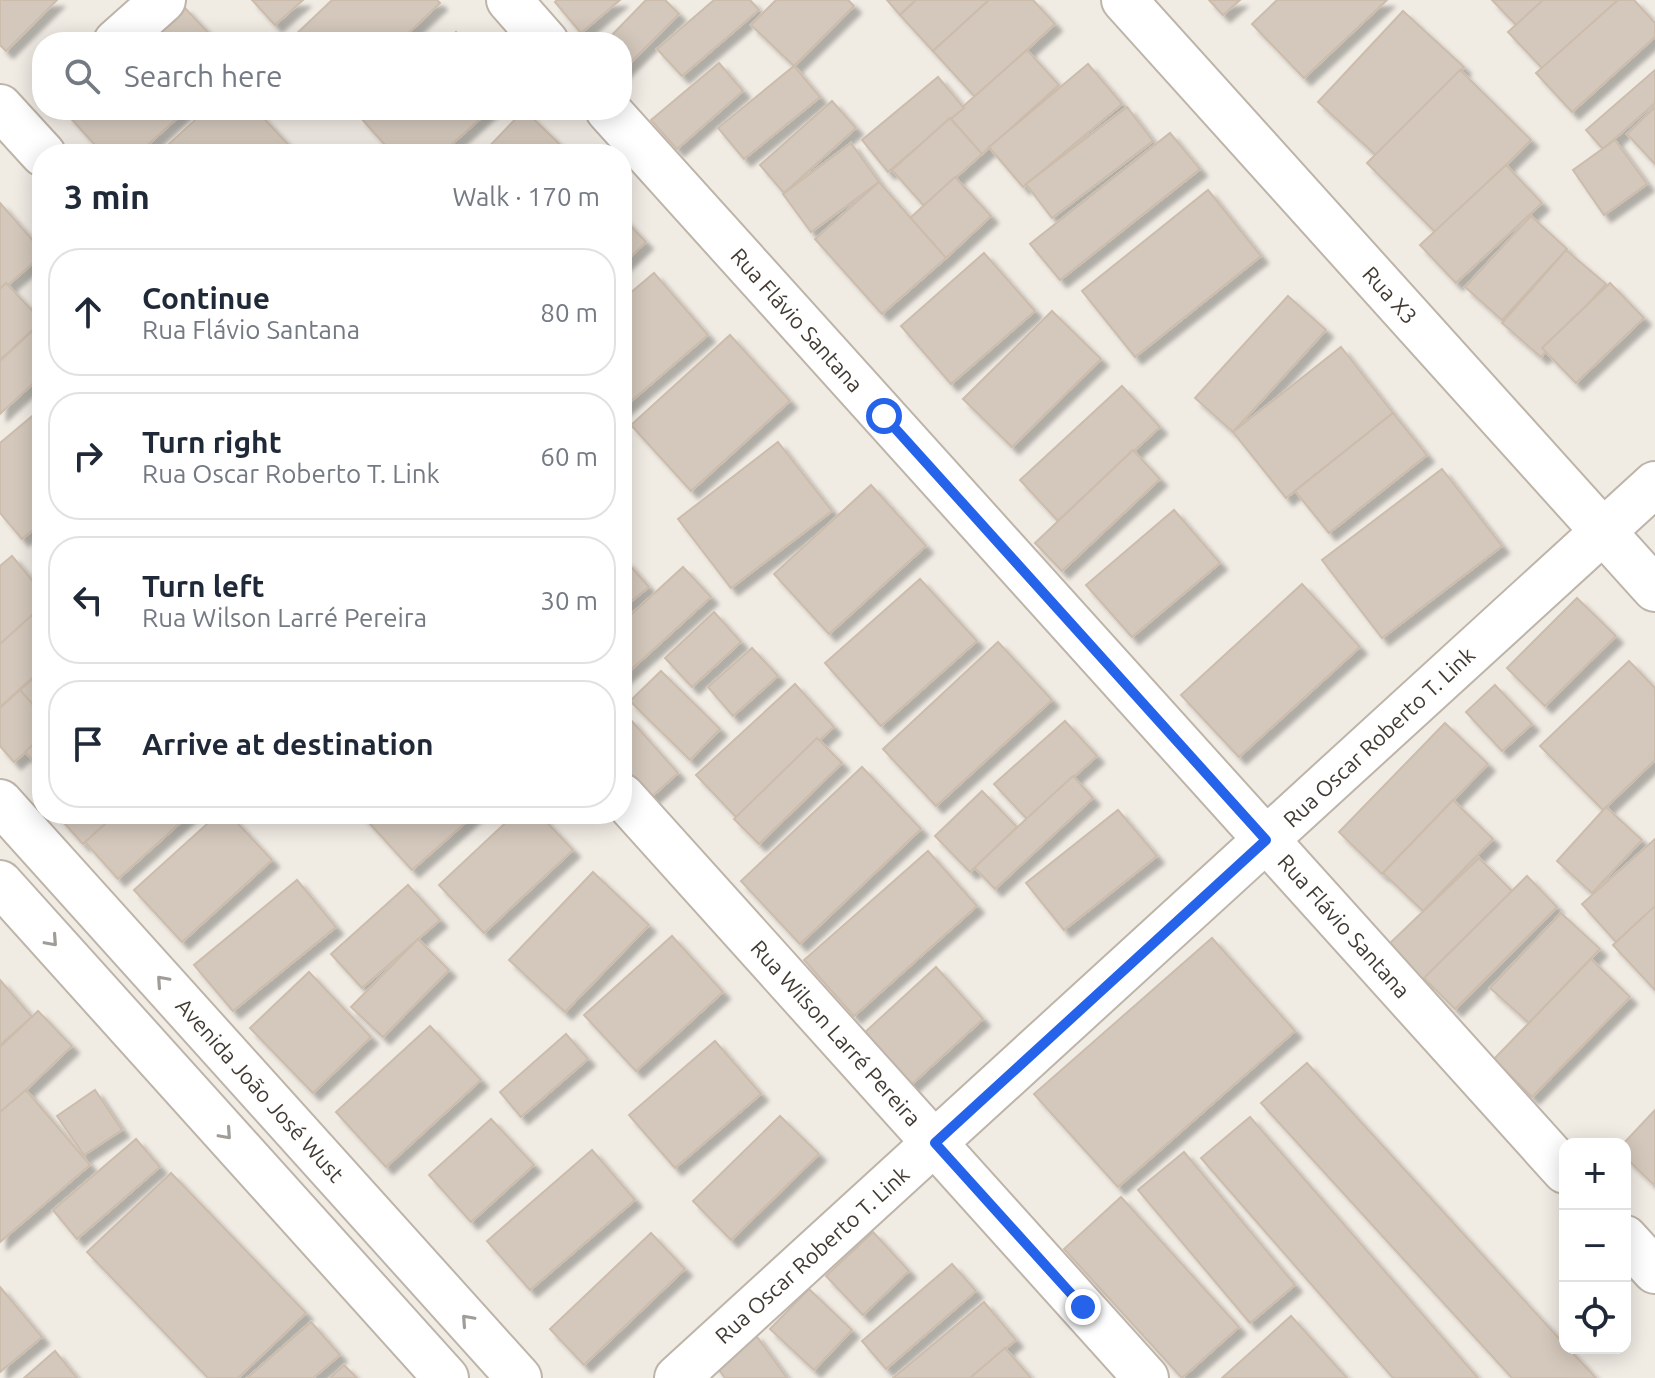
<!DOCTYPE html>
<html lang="en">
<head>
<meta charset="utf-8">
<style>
	:root { --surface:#fff; --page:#f6f6f7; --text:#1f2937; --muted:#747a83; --line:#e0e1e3 }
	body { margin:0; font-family:Ubuntu,sans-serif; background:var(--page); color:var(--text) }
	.controls { position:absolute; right:24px; bottom:24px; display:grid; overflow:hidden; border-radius:16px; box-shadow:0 4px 20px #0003 }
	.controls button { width:72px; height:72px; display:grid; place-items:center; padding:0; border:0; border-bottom:2px solid var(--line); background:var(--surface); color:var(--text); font:40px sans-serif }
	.stop { position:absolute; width:24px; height:24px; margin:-18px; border:6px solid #2563eb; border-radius:50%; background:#fff }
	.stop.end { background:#2563eb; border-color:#fff; box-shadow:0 2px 8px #0008 }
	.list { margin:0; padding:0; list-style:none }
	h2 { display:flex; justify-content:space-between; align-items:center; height:104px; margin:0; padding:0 32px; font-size:34px }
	h2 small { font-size:26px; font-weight:400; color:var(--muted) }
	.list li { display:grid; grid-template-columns:52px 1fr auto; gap:24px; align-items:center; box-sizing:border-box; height:128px; margin:0 16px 16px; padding:0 16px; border:2px solid var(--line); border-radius:32px }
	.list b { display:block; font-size:30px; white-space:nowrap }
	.list p { margin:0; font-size:26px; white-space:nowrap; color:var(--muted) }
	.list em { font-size:26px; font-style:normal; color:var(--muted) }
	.icon { flex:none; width:44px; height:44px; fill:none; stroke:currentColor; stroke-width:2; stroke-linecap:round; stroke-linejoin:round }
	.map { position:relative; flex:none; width:1655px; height:1378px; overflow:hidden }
	.search { position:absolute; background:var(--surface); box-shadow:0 4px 20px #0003; left:32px; top:32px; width:600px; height:88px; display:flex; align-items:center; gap:20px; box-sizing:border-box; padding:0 28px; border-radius:32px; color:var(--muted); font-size:30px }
	.panel { position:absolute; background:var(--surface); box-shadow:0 4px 20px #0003; left:32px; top:144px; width:600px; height:680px; border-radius:32px }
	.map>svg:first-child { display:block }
</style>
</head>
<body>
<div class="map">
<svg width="1655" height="1378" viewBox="0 0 1655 1378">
	<defs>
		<filter id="shadow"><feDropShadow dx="7" dy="7" stdDeviation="2" flood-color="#0004"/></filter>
	</defs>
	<rect width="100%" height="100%" fill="#f0ebe3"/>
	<g fill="#d4c8bc" stroke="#ccbcac" stroke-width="2" filter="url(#shadow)">
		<polygon points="0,0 57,0 6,51 0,45"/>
		<polygon points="252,0 303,0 275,25"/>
		<polygon points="332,0 437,0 440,3 399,42 294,42 291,39"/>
		<polygon points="557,0 620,0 581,33 555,2"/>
		<polygon points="646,0 665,0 679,14 622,71 622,42 605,42"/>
		<polygon points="714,0 750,0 759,10 682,76 657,49"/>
		<polygon points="776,0 848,0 854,6 794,66 751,25"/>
		<polygon points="887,0 916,0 900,15"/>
		<polygon points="916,0 989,0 933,51 900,15"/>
		<polygon points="989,0 1033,0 1055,24 975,97 933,51"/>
		<polygon points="1209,0 1240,0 1223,15"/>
		<polygon points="1277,0 1387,0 1304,78 1252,24"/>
		<polygon points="1492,0 1546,0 1518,27"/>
		<polygon points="1543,0 1618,0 1543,69 1508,32"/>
		<polygon points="1618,0 1634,0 1655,23 1655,37 1572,112 1536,73"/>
		<polygon points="184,7 217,42 145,42"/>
		<polygon points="1403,11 1464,67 1379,158 1318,102"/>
		<polygon points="456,32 465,42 445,42"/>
		<polygon points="1027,50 1059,85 982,154 950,118"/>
		<polygon points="719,63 743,91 677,149 651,120"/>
		<polygon points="1088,64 1122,104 1023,187 989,147"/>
		<polygon points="794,66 820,97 744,159 718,128"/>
		<polygon points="1460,70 1531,140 1437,234 1367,163"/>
		<polygon points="1655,70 1655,103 1603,149 1586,130"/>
		<polygon points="938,77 964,108 888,172 862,140"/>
		<polygon points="832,101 856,128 784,193 760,165"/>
		<polygon points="1127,107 1153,141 1052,218 1026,184"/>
		<polygon points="1655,107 1655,164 1627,134"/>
		<polygon points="71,110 186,110 138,154 103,154 67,114"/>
		<polygon points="206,110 256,110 297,154 158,154"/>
		<polygon points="369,110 490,110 441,154 393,154 360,117"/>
		<polygon points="524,110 570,154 482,154"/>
		<polygon points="950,118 982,154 924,206 892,170"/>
		<polygon points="1170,133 1200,169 1060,280 1030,244"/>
		<polygon points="1615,140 1647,184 1604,215 1573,170"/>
		<polygon points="851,143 879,182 811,232 783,194"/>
		<polygon points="1506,165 1542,203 1456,283 1420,245"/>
		<polygon points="955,177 991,216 946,258 910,218"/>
		<polygon points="879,182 946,258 882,314 815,239"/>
		<polygon points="1208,190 1261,256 1135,357 1082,291"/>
		<polygon points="0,203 42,251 42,255 0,292"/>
		<polygon points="1531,216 1567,249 1502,320 1465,287"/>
		<polygon points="622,217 646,242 622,265"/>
		<polygon points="1566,250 1606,284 1541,357 1502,323"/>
		<polygon points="984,253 1035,311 951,384 901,326"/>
		<polygon points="654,273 708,335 622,409 622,300"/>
		<polygon points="6,283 42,321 0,360 0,289"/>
		<polygon points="1610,283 1644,318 1576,383 1542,348"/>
		<polygon points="1288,296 1326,330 1233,432 1195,398"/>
		<polygon points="1052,311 1101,359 1012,447 963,399"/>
		<polygon points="42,322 42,375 0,414 0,361"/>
		<polygon points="730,335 790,401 691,491 631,425"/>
		<polygon points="1341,347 1393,413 1286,498 1233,432"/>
		<polygon points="1122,386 1160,427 1058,521 1020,480"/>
		<polygon points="42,408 42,522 22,539 0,513 0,443"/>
		<polygon points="1393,413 1427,455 1329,533 1295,491"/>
		<polygon points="778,442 832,511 731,588 678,519"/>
		<polygon points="1133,450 1160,479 1062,571 1035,543"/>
		<polygon points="1442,469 1502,546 1382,638 1322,560"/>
		<polygon points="871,485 926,546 829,634 774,574"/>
		<polygon points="1174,510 1220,563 1132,637 1086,585"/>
		<polygon points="12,556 42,592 42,612 0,648 0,566"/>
		<polygon points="625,560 649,587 622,609 622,562"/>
		<polygon points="683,567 711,597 623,677 622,623"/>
		<polygon points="920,579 977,641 881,726 825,663"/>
		<polygon points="1302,584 1360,647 1239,757 1181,695"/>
		<polygon points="1577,598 1616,636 1545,706 1507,668"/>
		<polygon points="42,606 42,669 0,707 0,644"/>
		<polygon points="714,612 741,642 692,687 665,658"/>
		<polygon points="998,642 1052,700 936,806 883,749"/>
		<polygon points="752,648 778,676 733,716 708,687"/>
		<polygon points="1629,661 1655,688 1655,760 1603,810 1540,746"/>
		<polygon points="42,671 42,715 20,690"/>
		<polygon points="661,671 720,729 690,760 630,701"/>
		<polygon points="795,684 834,727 736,817 696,775"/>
		<polygon points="1495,685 1532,724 1502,751 1466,712"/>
		<polygon points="20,690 42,715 42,738 14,762 0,746 0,708"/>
		<polygon points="629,718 678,773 649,799 622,769 622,724"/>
		<polygon points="1065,721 1097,756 1027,819 994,784"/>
		<polygon points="1445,723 1488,764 1382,874 1339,832"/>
		<polygon points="42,736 42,770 25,752"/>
		<polygon points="817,738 842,763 759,844 734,819"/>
		<polygon points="862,767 921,829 800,944 741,881"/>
		<polygon points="1073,776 1093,798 995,889 974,867"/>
		<polygon points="982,791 1017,827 970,872 935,836"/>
		<polygon points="1453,800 1493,839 1423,911 1383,873"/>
		<polygon points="1606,807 1642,840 1592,893 1557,861"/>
		<polygon points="1118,810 1157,856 1064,930 1026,883"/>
		<polygon points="56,814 117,814 83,844"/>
		<polygon points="116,814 190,814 118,879 85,842"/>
		<polygon points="218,814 229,814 272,860 182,942 134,890"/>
		<polygon points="361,814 475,814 412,870"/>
		<polygon points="515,814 539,814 573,850 484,933 439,885"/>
		<polygon points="1655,839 1655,907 1616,942 1582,904"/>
		<polygon points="928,851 977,906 854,1016 804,960"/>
		<polygon points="1479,858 1514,893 1422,981 1388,945"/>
		<polygon points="593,872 649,925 565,1012 509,960"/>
		<polygon points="1527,876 1557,907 1455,1009 1424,978"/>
		<polygon points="297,880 336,927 233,1011 194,965"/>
		<polygon points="408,885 440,920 362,988 331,954"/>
		<polygon points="1655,906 1655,990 1613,945"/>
		<polygon points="1561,913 1600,949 1529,1023 1490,988"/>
		<polygon points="672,936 723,992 636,1071 584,1015"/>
		<polygon points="1212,938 1295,1031 1118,1187 1034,1094"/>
		<polygon points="418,939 449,970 383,1037 351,1007"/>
		<polygon points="1591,959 1630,997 1532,1097 1494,1059"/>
		<polygon points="936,967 983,1019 910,1086 863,1034"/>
		<polygon points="309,972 371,1037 313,1093 250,1028"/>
		<polygon points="0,980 32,1017 0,1045"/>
		<polygon points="38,1011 72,1046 0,1115 0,1047"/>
		<polygon points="430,1026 481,1080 386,1167 336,1112"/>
		<polygon points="566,1034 588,1059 521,1117 500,1092"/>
		<polygon points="715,1041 761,1094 675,1168 629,1115"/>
		<polygon points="1307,1063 1565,1345 1565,1348 1568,1348 1596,1378 1512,1378 1261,1103"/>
		<polygon points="26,1090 90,1165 0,1242 0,1112"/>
		<polygon points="95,1090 122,1130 84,1155 57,1116"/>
		<polygon points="1655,1110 1655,1183 1653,1184 1625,1157 1625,1144 1623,1144"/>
		<polygon points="780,1116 819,1154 731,1240 693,1201"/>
		<polygon points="1250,1117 1478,1378 1393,1378 1201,1158"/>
		<polygon points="491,1119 534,1165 471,1222 429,1175"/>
		<polygon points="136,1139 160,1167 77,1239 53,1210"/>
		<polygon points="592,1150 635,1200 530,1290 487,1241"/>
		<polygon points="1184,1152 1295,1285 1250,1323 1138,1190"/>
		<polygon points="171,1173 306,1313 238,1378 208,1378 87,1252"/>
		<polygon points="1121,1197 1239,1327 1182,1378 1064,1249"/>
		<polygon points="873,1232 909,1271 863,1315 826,1276"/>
		<polygon points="651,1233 685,1269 584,1365 550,1329"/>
		<polygon points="952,1264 976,1291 886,1369 862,1341"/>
		<polygon points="0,1287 42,1337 0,1372"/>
		<polygon points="809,1289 852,1330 814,1370 770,1329"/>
		<polygon points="984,1302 1016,1340 970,1378 893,1378"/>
		<polygon points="1291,1316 1347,1378 1222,1378"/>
		<polygon points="311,1322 340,1355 313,1378 247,1378"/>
		<polygon points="755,1334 787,1378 725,1378 714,1363"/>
		<polygon points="1005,1348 1031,1378 970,1378"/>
		<polygon points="55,1351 77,1378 24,1378"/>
		<polygon points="344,1365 357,1378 330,1378"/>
	</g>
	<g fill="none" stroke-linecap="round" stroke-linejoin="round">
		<g stroke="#beb4a9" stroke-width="48">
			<g id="minor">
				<polyline points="509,0 546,42"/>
				<polyline points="1124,0 1655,589"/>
				<polyline points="116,42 163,0"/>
				<polyline points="0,107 43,154"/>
				<polyline points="608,110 1565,1171"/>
				<polyline points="622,796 1146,1378"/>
				<polyline points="1625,1238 1655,1271"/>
			</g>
		</g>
		<g stroke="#beb4a9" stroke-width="48">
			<g id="tertiary">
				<polyline points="0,802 519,1378"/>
				<polyline points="0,883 446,1378"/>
				<polyline points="677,1378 1655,484"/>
			</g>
		</g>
		<use href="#minor" stroke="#fff" stroke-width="44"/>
		<use href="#tertiary" stroke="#fff" stroke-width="44"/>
	</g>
	<defs><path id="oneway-chevron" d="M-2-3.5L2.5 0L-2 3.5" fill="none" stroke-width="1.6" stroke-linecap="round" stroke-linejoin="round" transform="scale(2)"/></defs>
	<g stroke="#a09d99">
		<use href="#oneway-chevron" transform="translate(52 941) rotate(48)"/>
		<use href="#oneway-chevron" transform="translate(162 981) rotate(-132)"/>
		<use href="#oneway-chevron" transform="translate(226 1134) rotate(48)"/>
		<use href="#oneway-chevron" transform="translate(467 1320) rotate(-132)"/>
	</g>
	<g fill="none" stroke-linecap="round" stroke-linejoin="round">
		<polyline stroke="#2563eb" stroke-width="10" points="884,416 1266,840 935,1143 1083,1307"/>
	</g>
	<g text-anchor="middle" stroke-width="8" stroke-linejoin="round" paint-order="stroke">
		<g font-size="22" fill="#423b33" stroke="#fff">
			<text transform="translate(1390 295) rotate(48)" y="8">Rua X3</text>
			<text transform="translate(797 320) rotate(48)" y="8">Rua Flávio Santana</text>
			<text transform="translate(1379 737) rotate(-43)" y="8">Rua Oscar Roberto T. Link</text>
			<text transform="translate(1344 926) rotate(48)" y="8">Rua Flávio Santana</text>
			<text transform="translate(836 1033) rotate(48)" y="8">Rua Wilson Larré Pereira</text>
			<text transform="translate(260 1090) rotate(48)" y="8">Avenida João José Wust</text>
			<text transform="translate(812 1255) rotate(-42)" y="8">Rua Oscar Roberto T. Link</text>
		</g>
	</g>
</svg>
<div class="controls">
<button>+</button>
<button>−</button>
<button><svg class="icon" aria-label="locate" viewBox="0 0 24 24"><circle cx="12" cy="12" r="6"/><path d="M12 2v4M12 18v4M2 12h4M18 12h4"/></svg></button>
</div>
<div class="stop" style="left:884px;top:416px"></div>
<div class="stop end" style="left:1083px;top:1307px"></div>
<div class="search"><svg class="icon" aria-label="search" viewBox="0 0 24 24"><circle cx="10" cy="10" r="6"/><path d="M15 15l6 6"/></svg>Search here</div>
<section class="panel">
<h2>3 min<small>Walk · 170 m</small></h2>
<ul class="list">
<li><svg class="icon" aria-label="ahead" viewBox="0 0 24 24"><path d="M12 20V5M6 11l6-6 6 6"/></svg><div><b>Continue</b><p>Rua Flávio Santana</p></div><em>80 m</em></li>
<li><svg class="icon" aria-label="right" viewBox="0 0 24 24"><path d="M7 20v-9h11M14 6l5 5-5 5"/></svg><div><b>Turn right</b><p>Rua Oscar Roberto T. Link</p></div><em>60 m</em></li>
<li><svg class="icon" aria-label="left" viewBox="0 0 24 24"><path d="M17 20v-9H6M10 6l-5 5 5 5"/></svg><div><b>Turn left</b><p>Rua Wilson Larré Pereira</p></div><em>30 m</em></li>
<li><svg class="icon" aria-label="arrive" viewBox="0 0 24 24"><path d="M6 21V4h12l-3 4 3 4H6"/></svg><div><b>Arrive at destination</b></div></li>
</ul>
</section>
</div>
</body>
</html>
